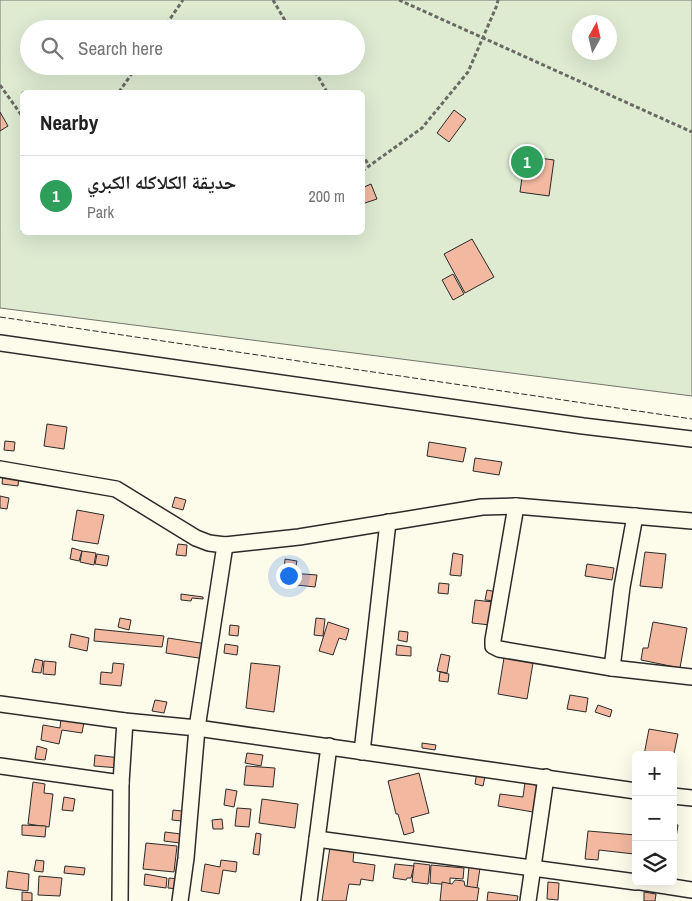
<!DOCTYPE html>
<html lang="en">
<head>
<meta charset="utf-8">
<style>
	:root { --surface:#fff; --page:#f2f2f2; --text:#222; --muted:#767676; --line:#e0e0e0; --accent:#0b8043 }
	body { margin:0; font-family:"Archivo Narrow","Noto Naskh Arabic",sans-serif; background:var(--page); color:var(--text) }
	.controls { position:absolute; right:15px; bottom:15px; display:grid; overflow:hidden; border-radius:8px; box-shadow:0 5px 20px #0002 }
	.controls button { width:45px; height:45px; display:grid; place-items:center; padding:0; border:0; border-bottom:1px solid var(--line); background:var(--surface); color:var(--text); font:25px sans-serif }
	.compass { position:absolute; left:572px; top:15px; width:45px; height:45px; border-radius:50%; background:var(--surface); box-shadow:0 5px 20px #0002; rotate:8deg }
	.you { position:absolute; left:288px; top:575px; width:18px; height:18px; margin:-12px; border:4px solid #fff; border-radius:50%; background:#1a73e8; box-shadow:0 0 0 8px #1a73e833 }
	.badge { display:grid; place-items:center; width:32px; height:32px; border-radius:50%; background:var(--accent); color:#fff; font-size:16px; font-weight:700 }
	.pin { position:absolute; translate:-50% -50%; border:2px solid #fff; box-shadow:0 1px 5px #0006 }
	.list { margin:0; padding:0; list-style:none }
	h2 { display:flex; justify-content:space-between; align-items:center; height:65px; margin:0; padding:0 20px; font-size:21px }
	h2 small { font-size:16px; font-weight:400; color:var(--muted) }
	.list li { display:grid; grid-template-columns:32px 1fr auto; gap:15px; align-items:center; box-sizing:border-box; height:80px; padding:0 20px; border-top:1px solid var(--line) }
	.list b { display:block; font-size:19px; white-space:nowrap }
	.list p { margin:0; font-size:16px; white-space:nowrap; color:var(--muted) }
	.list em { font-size:16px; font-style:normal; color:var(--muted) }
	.icon { flex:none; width:28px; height:28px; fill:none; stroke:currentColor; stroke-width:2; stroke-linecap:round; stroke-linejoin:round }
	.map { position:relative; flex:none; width:692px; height:901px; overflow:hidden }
	.search { position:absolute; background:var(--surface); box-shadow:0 5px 20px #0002; left:20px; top:20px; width:345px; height:55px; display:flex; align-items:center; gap:12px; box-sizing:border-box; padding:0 18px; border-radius:28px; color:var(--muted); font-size:19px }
	.panel { position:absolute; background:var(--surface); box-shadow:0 5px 20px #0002; left:20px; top:90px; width:345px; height:145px; border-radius:8px }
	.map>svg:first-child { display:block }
</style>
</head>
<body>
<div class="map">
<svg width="692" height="901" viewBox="0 0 692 901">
	<rect width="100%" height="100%" fill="#fdfbea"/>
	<path fill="#deebd1" stroke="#74746e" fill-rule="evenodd" d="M 0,0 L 692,0 L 692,396 L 0,308 ZM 580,22 L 610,22 L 610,52 L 580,52 ZM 29,29 L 356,29 L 356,66 L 29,66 ZM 22,92 L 362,92 L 362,232 L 22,232 Z"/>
	<g fill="#f2b8a0" stroke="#2b2b2b">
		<polygon points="454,110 466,119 449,142 437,133"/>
		<polygon points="0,112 8,126 0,131"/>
		<polygon points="525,156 554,160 549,196 520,192"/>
		<polygon points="371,184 377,199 362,204 362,188"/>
		<polygon points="472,239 494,277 465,293 444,254"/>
		<polygon points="453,274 464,294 453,300 442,280"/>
		<polygon points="47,424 67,427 64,449 44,446"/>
		<polygon points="5,441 15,442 14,451 4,450"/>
		<polygon points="429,442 466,448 463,462 427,456"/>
		<polygon points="475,458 502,462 499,475 473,471"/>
		<polygon points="3,473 19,475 18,486 2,484"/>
		<polygon points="0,496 9,498 7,509 0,508"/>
		<polygon points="175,497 186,500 183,510 172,507"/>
		<polygon points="77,510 104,515 98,544 72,540"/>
		<polygon points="178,544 187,545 186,556 176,555"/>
		<polygon points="72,548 82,551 79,561 70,559"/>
		<polygon points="82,551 96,553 94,565 80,562"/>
		<polygon points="645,552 666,554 662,588 640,586"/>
		<polygon points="453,553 463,555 461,576 450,575"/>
		<polygon points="97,554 109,556 107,566 95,564"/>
		<polygon points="285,559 297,561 295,571 284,570"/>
		<polygon points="587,564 614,568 612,580 585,576"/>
		<polygon points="290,573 317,575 315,587 288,584"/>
		<polygon points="439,583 449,584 448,594 438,593"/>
		<polygon points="487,590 497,592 495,601 485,600"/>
		<polygon points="181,594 203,597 203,599 192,598 191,601 181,600"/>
		<polygon points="475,600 493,602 490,625 472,623"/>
		<polygon points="120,618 131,620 129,630 118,627"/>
		<polygon points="316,618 325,619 323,636 314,635"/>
		<polygon points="328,622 349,629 346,640 339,638 333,655 319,651"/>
		<polygon points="653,622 687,628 680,668 641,660 643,648 648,648"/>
		<polygon points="230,625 239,626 238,636 229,635"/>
		<polygon points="95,629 164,636 162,647 94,641"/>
		<polygon points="399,631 408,632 407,642 398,640"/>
		<polygon points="71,634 89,638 87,651 69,647"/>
		<polygon points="168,638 207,644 205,659 166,653"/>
		<polygon points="225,644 238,646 237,655 224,653"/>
		<polygon points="397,645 411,647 411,656 396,655"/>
		<polygon points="441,654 450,656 447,673 437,671"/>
		<polygon points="504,658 533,663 527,699 498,694"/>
		<polygon points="35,659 43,661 41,673 32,672"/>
		<polygon points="44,661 56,662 55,675 43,674"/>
		<polygon points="113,663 124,664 121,686 100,684 101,672 112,673"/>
		<polygon points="251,663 280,666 274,712 246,708"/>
		<polygon points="440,672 449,674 448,682 439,681"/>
		<polygon points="570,695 588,698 586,712 567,709"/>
		<polygon points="155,700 167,702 164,713 152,711"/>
		<polygon points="598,705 612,710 610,717 595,712"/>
		<polygon points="61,718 84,722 82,733 62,730 59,744 41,740 43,725 60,728"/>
		<polygon points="649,729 678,734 673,758 673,755 644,755"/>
		<polygon points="422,743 436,745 435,750 422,748"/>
		<polygon points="37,746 47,749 45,760 35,759"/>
		<polygon points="247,753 263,755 261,766 245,763"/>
		<polygon points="95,755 120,758 119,768 94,766"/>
		<polygon points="246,766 275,768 273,787 244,785"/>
		<polygon points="477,771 486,772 483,786 475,784"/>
		<polygon points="419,773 429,813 411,818 414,832 404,835 398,814 396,814 388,781"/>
		<polygon points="33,782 45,784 44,793 53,794 49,827 28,824"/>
		<polygon points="525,782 537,784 533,812 498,806 500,794 523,797"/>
		<polygon points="226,789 237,791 234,807 224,805"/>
		<polygon points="64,797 75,799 73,811 62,810"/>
		<polygon points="262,799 298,804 295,828 259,823"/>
		<polygon points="237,808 251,809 249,827 235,826"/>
		<polygon points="173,810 182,811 182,821 172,820"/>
		<polygon points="222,819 223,829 213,829 212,820"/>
		<polygon points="673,824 678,825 674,850 673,849"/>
		<polygon points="22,825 46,826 45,837 22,835"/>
		<polygon points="588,831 636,835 634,854 599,850 598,860 585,859"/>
		<polygon points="165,832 181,834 180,843 164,841"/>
		<polygon points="256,833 261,834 259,855 253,854"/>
		<polygon points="146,843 177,846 174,872 143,869"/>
		<polygon points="330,847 354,850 353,862 375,865 373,881 361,879 360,885 349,884 346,901 322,901"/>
		<polygon points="36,860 44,861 43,872 34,871"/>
		<polygon points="221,860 237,862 236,872 223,870 219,894 201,891 205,864 220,867"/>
		<polygon points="414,863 430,865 428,884 412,882"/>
		<polygon points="395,864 414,866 411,878 407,878 406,880 393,878"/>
		<polygon points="431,865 464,868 463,879 450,878 450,885 430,883"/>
		<polygon points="65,866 85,868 84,875 64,873"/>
		<polygon points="469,867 480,868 477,888 467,887"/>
		<polygon points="8,871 29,874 28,891 6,888"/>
		<polygon points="145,874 167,878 166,888 144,885"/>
		<polygon points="39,876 62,878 60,896 38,895"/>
		<polygon points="169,878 179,879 178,889 168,888"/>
		<polygon points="455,880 464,881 465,886 479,888 477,901 440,901 442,882 452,884"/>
		<polygon points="548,882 559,883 558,900 547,899"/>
		<polygon points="22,892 32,893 32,901 22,901"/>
		<polygon points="488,892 518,896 517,901 487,901"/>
		<polygon points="644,892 656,894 655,901 644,901"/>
	</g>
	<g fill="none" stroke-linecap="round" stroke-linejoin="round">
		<g stroke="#2b2b2b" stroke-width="18">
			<g id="street">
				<polyline points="0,343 583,426 692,439"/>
				<polyline points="0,469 116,489 196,538 209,543 225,545 299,537 482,507 516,506 692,521"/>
				<polyline points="516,506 493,640 493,646 499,649 612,668 692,677"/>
				<polyline points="612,668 622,587 635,516"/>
				<polyline points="0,704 125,721 197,728 636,791"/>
				<polyline points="362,752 388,522"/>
				<polyline points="0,766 121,783"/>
				<polyline points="673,796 692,798"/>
				<polyline points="317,839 636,882"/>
				<polyline points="641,882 692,890"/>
				<polyline points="120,901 121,783 125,721"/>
				<polyline points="180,901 186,858 197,728 225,545"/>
				<polyline points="309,901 329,746"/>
				<polyline points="528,901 546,777"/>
			</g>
		</g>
		<g stroke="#6a6964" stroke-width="3" stroke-dasharray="4 2.5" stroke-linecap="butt">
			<polyline points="273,0 290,29"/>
			<polyline points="399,0 692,132"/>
			<polyline points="163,29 183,0"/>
			<polyline points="312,66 327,92"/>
			<polyline points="0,85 22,116"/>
			<polyline points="119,92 137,66"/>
			<polyline points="362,154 369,166"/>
			<polyline points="362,171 422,128 468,72 497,5 498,0"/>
		</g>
		<use href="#street" stroke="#fdfbea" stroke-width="15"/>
		<polyline stroke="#2b2b2b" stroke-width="1" stroke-dasharray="6 2.5" stroke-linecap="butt" points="0,317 692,419"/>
	</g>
</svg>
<div class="controls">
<button>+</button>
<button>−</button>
<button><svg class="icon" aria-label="layers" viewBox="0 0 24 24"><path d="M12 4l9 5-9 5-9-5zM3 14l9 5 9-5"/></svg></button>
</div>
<svg class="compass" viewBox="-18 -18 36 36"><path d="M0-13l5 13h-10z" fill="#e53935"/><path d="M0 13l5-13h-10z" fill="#767676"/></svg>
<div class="you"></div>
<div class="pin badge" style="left:527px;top:162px;background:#2e9e5b">1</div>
<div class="search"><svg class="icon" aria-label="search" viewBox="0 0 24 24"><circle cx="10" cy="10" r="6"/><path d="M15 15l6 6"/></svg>Search here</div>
<section class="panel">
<h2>Nearby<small></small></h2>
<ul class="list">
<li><span class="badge" style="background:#2e9e5b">1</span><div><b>حديقة الكلاكله الكبري</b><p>Park</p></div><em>200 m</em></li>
</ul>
</section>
</div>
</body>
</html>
